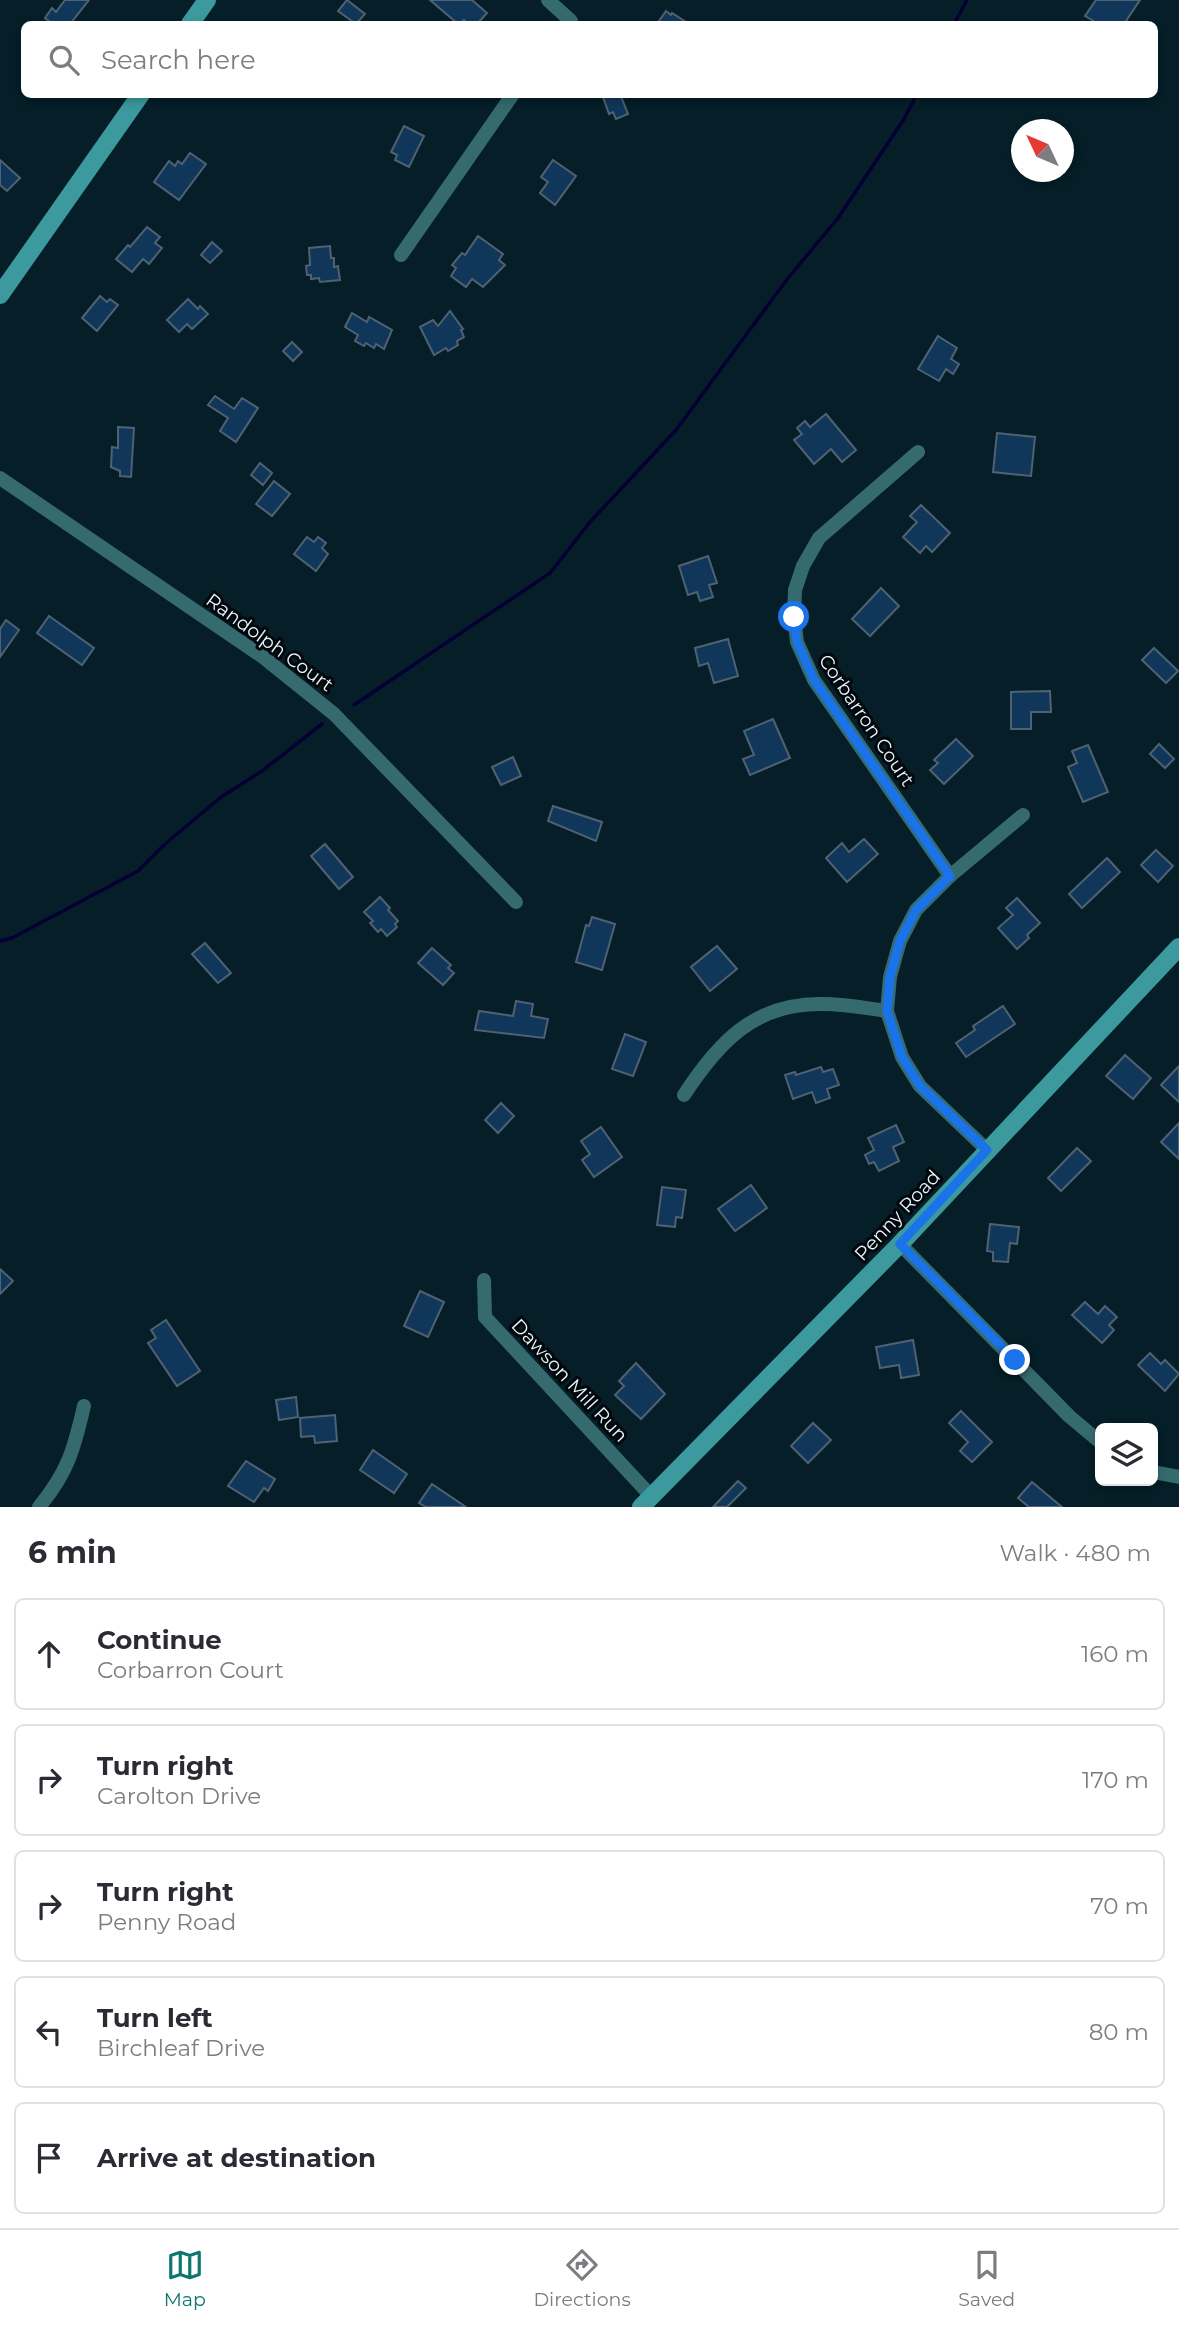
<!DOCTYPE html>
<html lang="en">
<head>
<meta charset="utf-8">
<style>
	:root { --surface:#fff; --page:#f7f7f7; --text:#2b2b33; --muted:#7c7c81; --line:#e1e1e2; --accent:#0f766e }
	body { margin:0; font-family:Montserrat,sans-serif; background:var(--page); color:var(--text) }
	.controls { position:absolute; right:21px; bottom:21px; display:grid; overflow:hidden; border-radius:10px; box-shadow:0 4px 10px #0003 }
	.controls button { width:63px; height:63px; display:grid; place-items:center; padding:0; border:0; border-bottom:2px solid var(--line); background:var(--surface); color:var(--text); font:35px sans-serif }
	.compass { position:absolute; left:1011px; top:119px; width:63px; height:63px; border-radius:50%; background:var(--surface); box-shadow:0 4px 10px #0003; rotate:314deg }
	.stop { position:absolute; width:21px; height:21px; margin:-16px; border:5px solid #1a73e8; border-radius:50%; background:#fff }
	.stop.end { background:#1a73e8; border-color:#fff; box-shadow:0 2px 7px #0008 }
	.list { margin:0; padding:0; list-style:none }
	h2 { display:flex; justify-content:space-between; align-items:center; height:91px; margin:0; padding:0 28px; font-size:30px }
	h2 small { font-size:23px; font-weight:400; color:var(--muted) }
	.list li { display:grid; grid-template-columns:46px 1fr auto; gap:21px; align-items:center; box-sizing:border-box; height:112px; margin:0 14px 14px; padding:0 14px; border:2px solid var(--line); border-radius:10px }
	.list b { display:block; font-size:26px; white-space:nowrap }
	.list p { margin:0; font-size:23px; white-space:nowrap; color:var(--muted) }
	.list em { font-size:23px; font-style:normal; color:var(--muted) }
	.icon { flex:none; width:38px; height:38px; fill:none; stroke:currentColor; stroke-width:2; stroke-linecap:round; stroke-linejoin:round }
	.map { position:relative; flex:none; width:1179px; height:1507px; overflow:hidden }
	.search { position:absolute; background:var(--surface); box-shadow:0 4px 10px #0003; left:21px; right:21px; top:21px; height:77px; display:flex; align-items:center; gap:18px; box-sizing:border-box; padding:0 24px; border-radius:10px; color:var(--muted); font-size:26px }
	.sheet { height:721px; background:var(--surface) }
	nav { display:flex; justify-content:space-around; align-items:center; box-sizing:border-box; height:98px; border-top:2px solid var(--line); background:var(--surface); font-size:19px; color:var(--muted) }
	nav a { display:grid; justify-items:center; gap:4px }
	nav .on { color:var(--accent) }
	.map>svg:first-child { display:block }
</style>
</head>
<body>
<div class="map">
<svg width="1179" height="1507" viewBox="0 0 1179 1507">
	<rect width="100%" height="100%" fill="#051e27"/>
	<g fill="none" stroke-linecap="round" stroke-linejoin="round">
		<g stroke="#050034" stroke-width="3.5">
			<polyline points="954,24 967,0"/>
			<polyline points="354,705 550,573 590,522 676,430 788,278 838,218 904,119 917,94"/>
			<polyline points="0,941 12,938 138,871 164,845 221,797 262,771 322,724"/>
		</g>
	</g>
	<g fill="#10375a" stroke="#4f6172" stroke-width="2">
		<polygon points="65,0 89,0 70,24 53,24 45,18 52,8 56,12"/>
		<polygon points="347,0 365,14 356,24 338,11"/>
		<polygon points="430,0 472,0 487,13 477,24 469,24 464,20 458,24"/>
		<polygon points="1096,0 1140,0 1124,24 1099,24 1085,16"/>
		<polygon points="666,11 671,15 672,13 689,24 657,24"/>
		<polygon points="602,94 620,94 628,114 616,119 613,112 609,114"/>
		<polygon points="404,126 424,136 409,167 395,160 397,155 391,152"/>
		<polygon points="190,153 206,164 179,200 154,182 169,161 175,166 178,161 182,164"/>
		<polygon points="0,160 20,178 7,191 0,185"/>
		<polygon points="553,160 576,176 555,205 540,193 548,182 541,177"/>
		<polygon points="147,227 160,237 155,243 162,248 149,264 143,259 132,272 116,259 128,245 130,247"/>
		<polygon points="478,236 503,254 499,260 505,265 483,287 472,279 466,287 451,276 456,268 452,265 462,253 465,255"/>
		<polygon points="212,242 222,251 210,263 201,255"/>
		<polygon points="330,246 331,258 334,258 334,267 338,266 340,280 320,282 319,278 311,279 311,275 307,275 306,266 310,265 309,248"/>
		<polygon points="100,296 107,302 110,299 118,305 97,331 82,318"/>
		<polygon points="188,299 198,309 200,306 208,314 192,329 187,324 179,332 167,320"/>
		<polygon points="450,311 463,329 461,330 464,337 457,341 458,345 448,351 446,348 434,355 420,327 433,320 438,326"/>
		<polygon points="352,313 367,322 369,317 392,330 384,349 376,344 374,348 366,343 364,346 355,341 358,335 345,327"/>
		<polygon points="938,336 957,348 951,359 959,364 953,374 946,369 939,381 918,369"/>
		<polygon points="292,342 302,352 293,361 283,351"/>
		<polygon points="215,396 234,409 242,398 258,408 236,442 220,431 228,418 208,405"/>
		<polygon points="826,414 856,450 842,462 831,449 814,464 794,440 802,434 797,428 805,421 810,427"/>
		<polygon points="118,427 134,428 131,477 120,476 120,471 111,467 112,447 118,448"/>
		<polygon points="997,433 1035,437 1031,476 993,472"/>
		<polygon points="260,463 272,473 263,485 251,475"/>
		<polygon points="274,481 290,494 272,516 256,504"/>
		<polygon points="921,505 950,533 932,552 926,546 920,553 903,537 917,522 910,516"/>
		<polygon points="307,537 314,542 318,537 326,543 322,548 328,554 316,571 294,554"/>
		<polygon points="708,556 717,583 709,585 713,597 700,601 697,592 688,595 679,566"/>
		<polygon points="881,588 899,606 870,636 852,619"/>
		<polygon points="49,616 94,648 82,665 37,633"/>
		<polygon points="6,620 19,630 0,657 0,629"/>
		<polygon points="728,639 738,676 714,683 708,663 699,666 695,648"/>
		<polygon points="1154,648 1178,671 1166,683 1142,660"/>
		<polygon points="1050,691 1051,712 1031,712 1031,729 1011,729 1011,692"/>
		<polygon points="773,719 790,758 750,775 743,759 754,755 744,731"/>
		<polygon points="956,739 973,756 944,784 930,770 938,763 934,760"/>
		<polygon points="1159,744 1174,759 1165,768 1150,754"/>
		<polygon points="1088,745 1108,792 1083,802 1068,767 1077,763 1072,751"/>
		<polygon points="513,757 521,776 501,785 492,767"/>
		<polygon points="553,806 602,822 596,841 548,821"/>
		<polygon points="864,839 878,854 847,882 826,858 842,843 849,852"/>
		<polygon points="325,844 353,877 339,889 311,856"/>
		<polygon points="1156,850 1173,866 1158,882 1141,865"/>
		<polygon points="1107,858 1120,872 1082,908 1069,894"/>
		<polygon points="380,897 390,908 388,910 398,921 395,924 397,927 387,936 381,929 378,932 370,923 373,921 364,912"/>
		<polygon points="1017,898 1040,923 1027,935 1029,938 1017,949 998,928 1013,915 1006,908"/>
		<polygon points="592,917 615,924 602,970 576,962 586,925 589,926"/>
		<polygon points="205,943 231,973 218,983 192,954"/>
		<polygon points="717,946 737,969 710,991 691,967"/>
		<polygon points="432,948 451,965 448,968 454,973 443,985 418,963"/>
		<polygon points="516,1001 533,1004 531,1016 548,1019 544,1038 475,1030 479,1011 513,1016"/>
		<polygon points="1003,1006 1015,1024 966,1057 956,1043 975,1030 973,1026"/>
		<polygon points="625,1034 646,1042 633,1076 612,1069"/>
		<polygon points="1125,1055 1151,1078 1133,1099 1106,1076"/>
		<polygon points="1179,1066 1179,1102 1161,1085"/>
		<polygon points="821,1067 823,1072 833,1069 839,1085 827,1089 830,1098 816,1103 812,1092 793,1099 785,1075 795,1072 796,1075"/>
		<polygon points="501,1103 514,1116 498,1133 485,1120"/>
		<polygon points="1179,1123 1179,1159 1161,1142"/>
		<polygon points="896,1125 904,1142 893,1147 899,1161 879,1171 874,1162 869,1164 865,1155 874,1150 868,1138"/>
		<polygon points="601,1127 622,1157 594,1177 582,1160 590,1154 581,1141"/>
		<polygon points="1077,1148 1091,1161 1061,1191 1048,1178"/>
		<polygon points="751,1185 767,1208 735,1231 718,1209"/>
		<polygon points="662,1187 686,1190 682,1218 676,1217 675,1227 657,1225"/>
		<polygon points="990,1224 1019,1227 1017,1244 1010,1243 1008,1262 993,1261 993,1252 987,1251"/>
		<polygon points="0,1269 13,1281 0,1294"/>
		<polygon points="420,1291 444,1302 428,1337 404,1326"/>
		<polygon points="1085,1302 1098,1314 1105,1306 1117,1317 1109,1325 1114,1330 1102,1343 1072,1315"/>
		<polygon points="166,1320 200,1371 177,1386 148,1343 156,1338 151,1330"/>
		<polygon points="913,1340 919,1375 901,1378 899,1365 880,1368 876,1347"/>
		<polygon points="1150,1353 1161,1364 1165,1360 1179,1374 1165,1391 1138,1365"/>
		<polygon points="636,1363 665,1394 641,1419 615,1395 624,1386 619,1381"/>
		<polygon points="296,1397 298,1417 279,1420 276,1400"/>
		<polygon points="961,1411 992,1442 972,1462 960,1451 968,1442 949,1423"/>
		<polygon points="335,1415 337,1441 315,1443 314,1436 301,1437 300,1418"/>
		<polygon points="813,1423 831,1440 808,1463 791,1446"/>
		<polygon points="373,1450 407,1474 394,1493 360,1470"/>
		<polygon points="246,1461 275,1479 268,1491 264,1488 254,1502 228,1486"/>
		<polygon points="738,1481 746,1488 727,1507 713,1507"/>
		<polygon points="1032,1482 1062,1507 1029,1507 1018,1498"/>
		<polygon points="432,1484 466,1507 426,1507 419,1503"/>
	</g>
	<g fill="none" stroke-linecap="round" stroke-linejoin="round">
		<g stroke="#356b6e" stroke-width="14">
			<polyline points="548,0 571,21 568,24"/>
			<polyline points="401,255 513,94"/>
			<polyline points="918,452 819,538 803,566 795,590 794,617 797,642 814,680 950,876"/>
			<polyline points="0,478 263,657 334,714 516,902"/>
			<path d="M 684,1095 C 718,1043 754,1003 822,1004 C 844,1004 866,1008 887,1011"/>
			<polyline points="987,1150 920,1086 902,1057 887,1011 890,977 900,941 916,910 950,876 1023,815"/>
			<polyline points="900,1244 1069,1416 1100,1442"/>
			<polyline points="484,1280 485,1317 651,1496"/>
			<polyline points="1153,1472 1179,1477"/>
			<path d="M 39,1507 C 68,1472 74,1449 84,1406"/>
		</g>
		<g stroke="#3c999e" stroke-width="18">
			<polyline points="190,24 207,0"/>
			<polyline points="0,295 141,94"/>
			<polyline points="641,1507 900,1244 1179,947"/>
		</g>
	</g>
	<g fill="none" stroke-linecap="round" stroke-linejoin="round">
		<polyline stroke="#1a73e8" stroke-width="9" points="794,617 797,642 814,680 950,876 916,910 900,941 890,977 887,1011 902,1057 920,1086 987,1150 900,1244 1015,1360"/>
	</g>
	<g text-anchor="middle" stroke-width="6" stroke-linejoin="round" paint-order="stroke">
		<g font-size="19" fill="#e8f7fd" stroke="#01070b">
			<text transform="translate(270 642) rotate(36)" y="7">Randolph Court</text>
			<text transform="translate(867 720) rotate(56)" y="7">Corbarron Court</text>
			<text transform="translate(897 1215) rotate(-47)" y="7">Penny Road</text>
			<text transform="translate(570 1380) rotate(47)" y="7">Dawson Mill Run</text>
		</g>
	</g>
</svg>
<div class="controls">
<button><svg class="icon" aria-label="layers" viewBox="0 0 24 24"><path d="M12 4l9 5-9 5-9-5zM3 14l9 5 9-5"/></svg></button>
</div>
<svg class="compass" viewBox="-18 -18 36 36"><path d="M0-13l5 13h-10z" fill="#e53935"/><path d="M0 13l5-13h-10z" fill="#7c7c81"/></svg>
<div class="stop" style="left:794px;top:617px"></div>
<div class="stop end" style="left:1015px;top:1360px"></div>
<div class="search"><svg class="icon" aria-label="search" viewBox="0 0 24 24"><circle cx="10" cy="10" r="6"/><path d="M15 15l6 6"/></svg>Search here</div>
</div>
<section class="sheet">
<h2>6 min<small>Walk · 480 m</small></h2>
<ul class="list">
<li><svg class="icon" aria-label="ahead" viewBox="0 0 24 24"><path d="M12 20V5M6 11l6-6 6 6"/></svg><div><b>Continue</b><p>Corbarron Court</p></div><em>160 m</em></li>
<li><svg class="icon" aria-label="right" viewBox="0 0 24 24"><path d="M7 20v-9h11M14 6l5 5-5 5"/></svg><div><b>Turn right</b><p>Carolton Drive</p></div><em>170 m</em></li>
<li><svg class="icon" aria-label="right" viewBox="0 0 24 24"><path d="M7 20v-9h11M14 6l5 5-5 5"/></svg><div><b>Turn right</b><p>Penny Road</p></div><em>70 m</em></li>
<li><svg class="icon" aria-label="left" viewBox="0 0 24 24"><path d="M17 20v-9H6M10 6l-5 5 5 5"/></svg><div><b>Turn left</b><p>Birchleaf Drive</p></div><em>80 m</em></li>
<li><svg class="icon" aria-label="arrive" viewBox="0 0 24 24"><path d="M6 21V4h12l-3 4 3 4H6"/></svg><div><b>Arrive at destination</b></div></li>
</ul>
</section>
<nav>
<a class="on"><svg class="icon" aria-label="map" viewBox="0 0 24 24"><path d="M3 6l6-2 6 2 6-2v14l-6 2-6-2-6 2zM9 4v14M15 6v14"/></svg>Map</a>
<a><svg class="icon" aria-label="directions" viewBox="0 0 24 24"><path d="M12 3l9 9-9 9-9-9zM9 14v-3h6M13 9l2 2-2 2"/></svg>Directions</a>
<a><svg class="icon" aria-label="saved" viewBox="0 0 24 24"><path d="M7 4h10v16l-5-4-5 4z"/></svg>Saved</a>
</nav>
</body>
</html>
